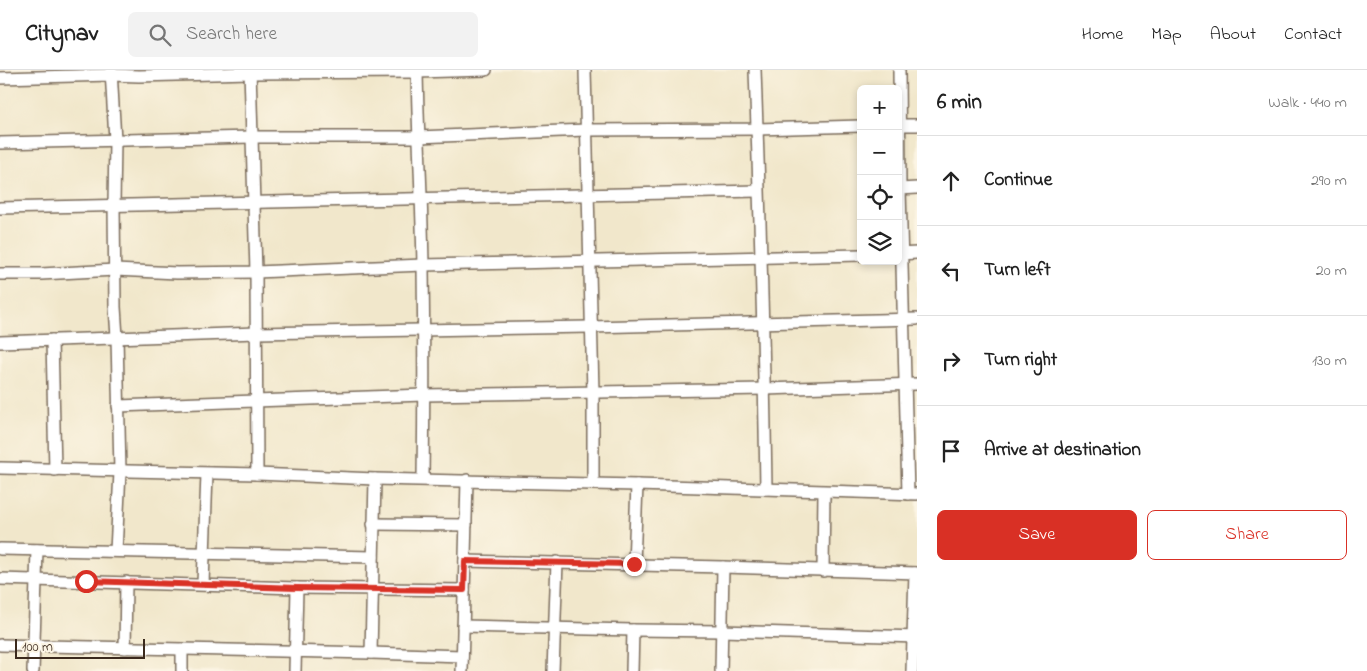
<!DOCTYPE html>
<html lang="en">
<head>
<meta charset="utf-8">
<style>
	:root { --surface:#fff; --page:#f2f2f2; --text:#222; --muted:#767676; --line:#e0e0e0; --accent:#d93025 }
	body { margin:0; font-family:"Indie Flower",sans-serif; background:var(--page); color:var(--text) }
	.controls { position:absolute; right:15px; top:15px; display:grid; overflow:hidden; border-radius:8px; box-shadow:0 2px 8px #0003 }
	.controls button { width:45px; height:45px; display:grid; place-items:center; padding:0; border:0; border-bottom:1px solid var(--line); background:var(--surface); color:var(--text); font:25px sans-serif }
	.scale { position:absolute; left:15px; bottom:12px; width:130px; box-sizing:border-box; padding-left:5px; border:2px solid #3b2a1e; border-top:0; font-size:14px; line-height:18px; white-space:nowrap; color:#3b2a1e; -webkit-text-stroke:4px #fcf5e5; paint-order:stroke }
	.stop { position:absolute; width:15px; height:15px; margin:-11px; border:4px solid #d93025; border-radius:50%; background:#fff }
	.stop.end { background:#d93025; border-color:#fff; box-shadow:0 1px 5px #0008 }
	.list { margin:0; padding:0; list-style:none }
	h2 { display:flex; justify-content:space-between; align-items:center; height:65px; margin:0; padding:0 20px; font-size:21px }
	h2 small { font-size:16px; font-weight:400; color:var(--muted) }
	.list li { display:grid; grid-template-columns:32px 1fr auto; gap:15px; align-items:center; box-sizing:border-box; height:90px; padding:0 20px; border-top:1px solid var(--line) }
	.list b { display:block; font-size:19px; white-space:nowrap }
	.list em { font-size:16px; font-style:normal; color:var(--muted) }
	.actions { display:flex; gap:10px; padding:15px 20px }
	.actions a { flex:1; padding:11px 0; border:1px solid var(--accent); border-radius:8px; text-align:center; font-size:18px; color:var(--accent) }
	.actions .main { background:var(--accent); color:#fff }
	.icon { flex:none; width:28px; height:28px; fill:none; stroke:currentColor; stroke-width:2; stroke-linecap:round; stroke-linejoin:round }
	.map { position:relative; flex:none; width:917px; height:601px; overflow:hidden }
	header { display:flex; align-items:center; gap:30px; box-sizing:border-box; height:70px; padding:0 25px; background:var(--surface); border-bottom:1px solid var(--line) }
	header strong { font-size:24px }
	nav { display:flex; gap:28px; margin-inline-start:auto; font-size:18px }
	.search { width:350px; height:45px; background:var(--page); display:flex; align-items:center; gap:12px; box-sizing:border-box; padding:0 18px; border-radius:8px; color:var(--muted); font-size:19px }
	main { display:flex }
	aside { flex:1; background:var(--surface) }
	.map>svg:first-child { display:block }
</style>
</head>
<body>
<header>
<strong>Citynav</strong>
<div class="search"><svg class="icon" aria-label="search" viewBox="0 0 24 24"><circle cx="10" cy="10" r="6"/><path d="M15 15l6 6"/></svg>Search here</div>
<nav><a>Home</a><a>Map</a><a>About</a><a>Contact</a></nav>
</header>
<main>
<div class="map">
<svg width="917" height="601" viewBox="0 0 917 601">
	<rect width="100%" height="100%" fill="#fcf5e5"/>
	<filter id="ink" filterUnits="userSpaceOnUse"><feTurbulence type="fractalNoise" baseFrequency=".02" numOctaves="2"/><feDisplacementMap in="SourceGraphic" scale="10" xChannelSelector="R" yChannelSelector="G"/><feConvolveMatrix kernelMatrix="1 2 1 2 8 2 1 2 1" color-interpolation-filters="sRGB"/></filter>
	<filter id="wash" filterUnits="userSpaceOnUse"><feTurbulence type="fractalNoise" baseFrequency=".0096" numOctaves="4" result="noise"/><feDisplacementMap in="SourceGraphic" scale="20" xChannelSelector="R" yChannelSelector="G"/><feGaussianBlur stdDeviation="1.12" result="paint"/><feColorMatrix in="noise" values="0 0 0 0 0 0 0 0 0 0 0 0 0 0 0 0 0 1.4 0 .05"/><feComposite in="paint" operator="in"/></filter>
	<g filter="url(#wash)">
		<rect width="100%" height="100%" fill="#f1e7cb"/>
	</g>
	<g filter="url(#ink)">
		<g fill="none" stroke-linecap="round" stroke-linejoin="round">
			<g stroke="#7b6c5b" stroke-width="14">
				<g id="minor">
					<polyline points="111,0 115,70 114,135 115,237 117,267 120,402 116,481"/>
					<polyline points="250,0 256,202 257,404"/>
					<path d="M 417,0 C 418,66 422,131 423,197 C 424,268 424,339 423,409"/>
					<polyline points="585,0 593,322 593,414"/>
					<path d="M 755,0 C 760,140 764,279 766,419"/>
					<polyline points="899,0 900,119 908,424"/>
					<polyline points="0,8 111,5 139,6 250,3 417,2 486,0"/>
					<polyline points="898,55 917,55"/>
					<polyline points="0,73 252,67 418,67 586,60 757,59 861,56"/>
					<polyline points="900,119 917,118"/>
					<polyline points="0,138 758,121"/>
					<polyline points="898,184 917,183"/>
					<polyline points="0,204 41,204 115,200 177,203 256,202 423,195 861,185"/>
					<polyline points="52,270 55,400"/>
					<polyline points="0,272 257,263 590,257 917,249"/>
					<polyline points="118,336 424,325 765,319 917,314"/>
					<polyline points="0,398 257,404 375,409 637,415 917,424"/>
					<polyline points="373,454 466,455"/>
					<polyline points="0,479 373,487"/>
					<polyline points="465,491 723,497 917,503"/>
					<polyline points="634,494 637,415"/>
					<polyline points="823,501 824,422"/>
					<polyline points="0,509 297,518 464,520"/>
					<polyline points="203,514 207,404"/>
					<polyline points="463,556 633,560 722,561 917,567"/>
					<polyline points="0,575 371,583 462,586"/>
					<polyline points="125,578 126,512"/>
					<polyline points="371,583 375,409"/>
					<polyline points="33,601 37,480"/>
					<polyline points="182,601 182,579"/>
					<polyline points="295,601 297,518"/>
					<polyline points="462,601 467,410"/>
					<polyline points="553,601 557,492"/>
					<polyline points="632,601 633,560"/>
					<polyline points="721,601 723,497"/>
					<polyline points="912,601 915,503"/>
				</g>
			</g>
			<use href="#minor" stroke="#fff" stroke-width="11"/>
		</g>
	</g>
	<g fill="none" stroke-linecap="round" stroke-linejoin="round" filter="url(#ink)">
		<polyline stroke="#d93025" stroke-width="6" points="86,511 297,518 464,520 465,491 634,494"/>
	</g>
</svg>
<div class="controls">
<button>+</button>
<button>−</button>
<button><svg class="icon" aria-label="locate" viewBox="0 0 24 24"><circle cx="12" cy="12" r="6"/><path d="M12 2v4M12 18v4M2 12h4M18 12h4"/></svg></button>
<button><svg class="icon" aria-label="layers" viewBox="0 0 24 24"><path d="M12 4l9 5-9 5-9-5zM3 14l9 5 9-5"/></svg></button>
</div>
<div class="scale">100 m</div>
<div class="stop" style="left:86px;top:511px"></div>
<div class="stop end" style="left:634px;top:494px"></div>
</div>
<aside>
<h2>6 min<small>Walk · 440 m</small></h2>
<ul class="list">
<li><svg class="icon" aria-label="ahead" viewBox="0 0 24 24"><path d="M12 20V5M6 11l6-6 6 6"/></svg><div><b>Continue</b></div><em>290 m</em></li>
<li><svg class="icon" aria-label="left" viewBox="0 0 24 24"><path d="M17 20v-9H6M10 6l-5 5 5 5"/></svg><div><b>Turn left</b></div><em>20 m</em></li>
<li><svg class="icon" aria-label="right" viewBox="0 0 24 24"><path d="M7 20v-9h11M14 6l5 5-5 5"/></svg><div><b>Turn right</b></div><em>130 m</em></li>
<li><svg class="icon" aria-label="arrive" viewBox="0 0 24 24"><path d="M6 21V4h12l-3 4 3 4H6"/></svg><div><b>Arrive at destination</b></div></li>
</ul>
<div class="actions"><a class="main">Save</a><a>Share</a></div>
</aside>
</main>
</body>
</html>
